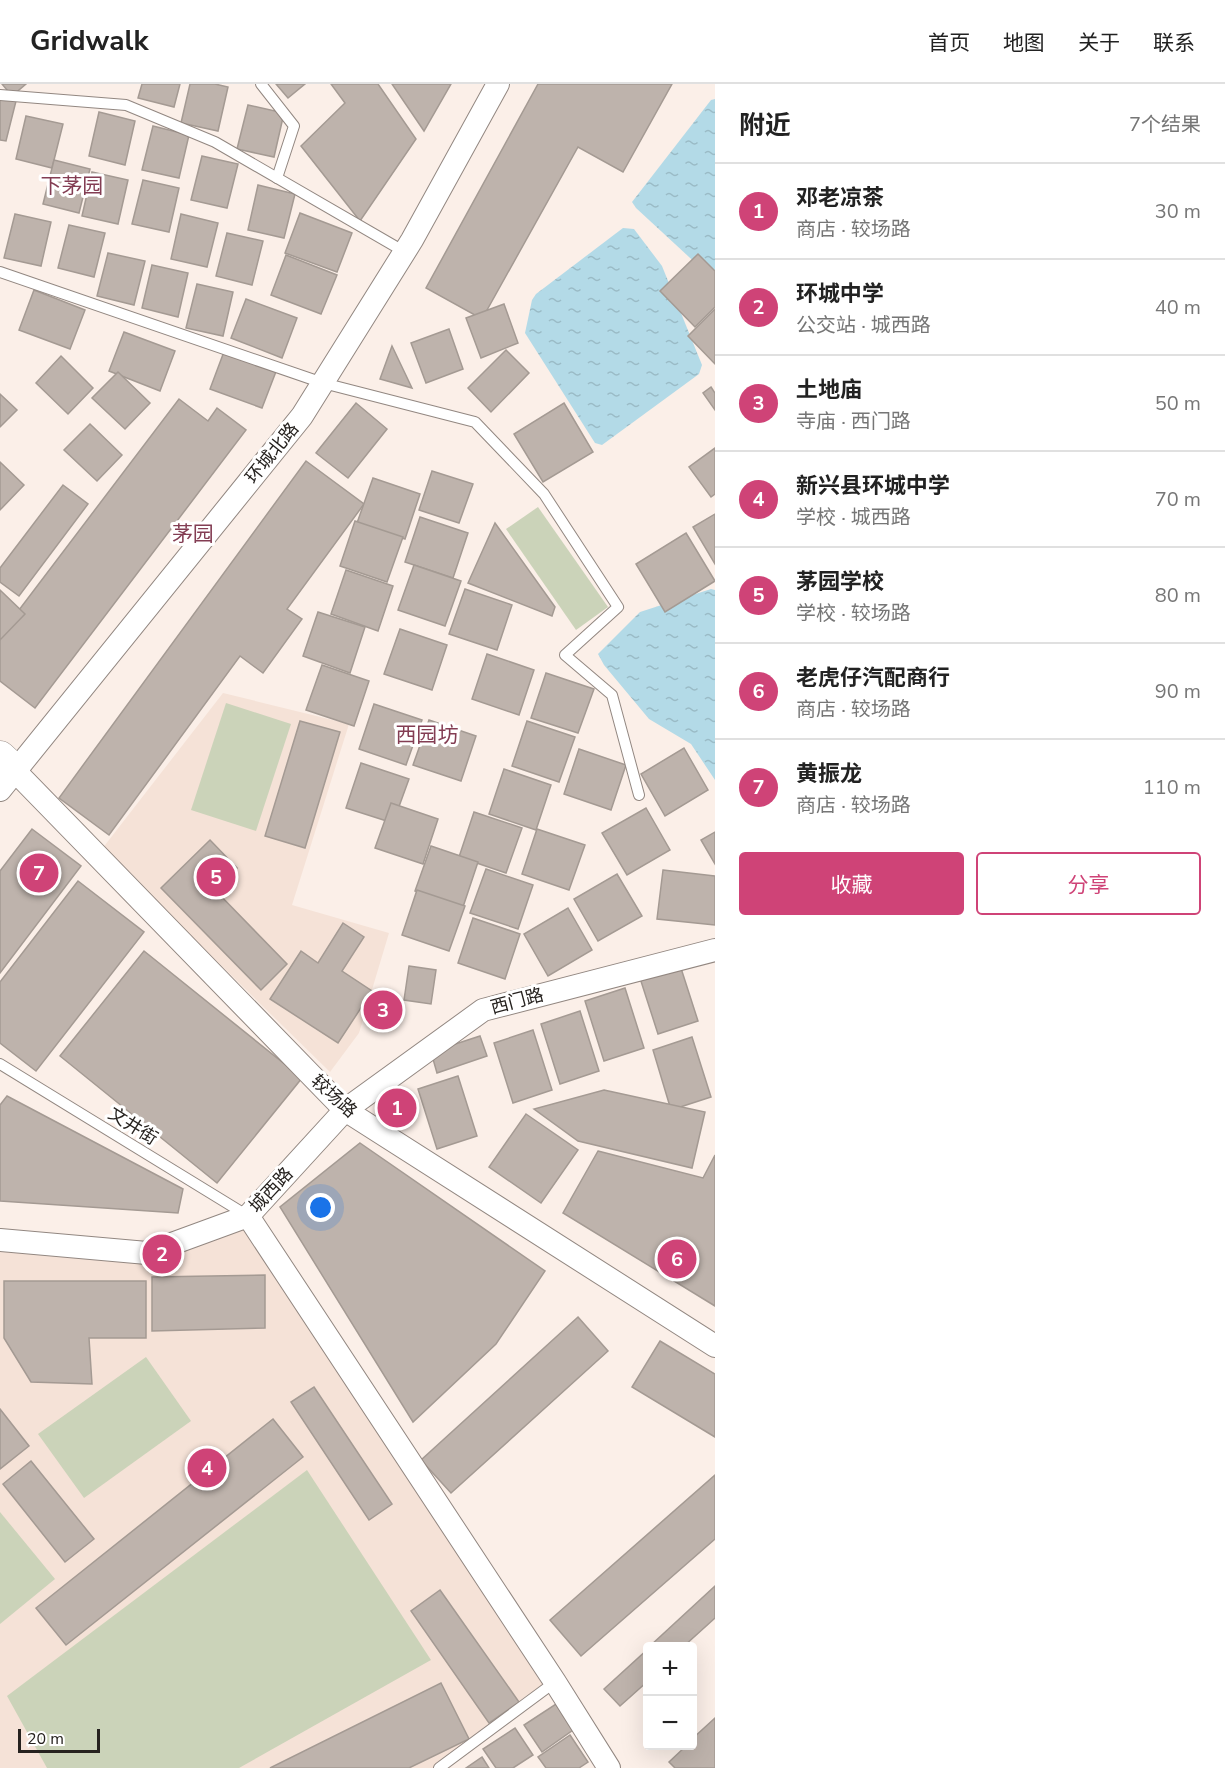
<!DOCTYPE html>
<html lang="zh">
<head>
<meta charset="utf-8">
<style>
	:root { --surface:#fff; --page:#f2f2f2; --text:#222; --muted:#767676; --line:#e0e0e0; --accent:#cf4377 }
	body { margin:0; font-family:"Nunito Sans","Noto Sans SC",sans-serif; background:var(--page); color:var(--text) }
	.controls { position:absolute; right:18px; bottom:18px; display:grid; overflow:hidden; border-radius:6px; box-shadow:0 6px 24px #0002 }
	.controls button { width:54px; height:54px; display:grid; place-items:center; padding:0; border:0; border-bottom:2px solid var(--line); background:var(--surface); color:var(--text); font:30px sans-serif }
	.scale { position:absolute; left:18px; bottom:15px; width:82px; box-sizing:border-box; padding-left:6px; border:3px solid #26221f; border-top:0; font-size:16px; line-height:21px; white-space:nowrap; color:#26221f; -webkit-text-stroke:4px #fff; paint-order:stroke }
	.you { position:absolute; left:321px; top:1124px; width:21px; height:21px; margin:-15px; border:4px solid #fff; border-radius:50%; background:#1a73e8; box-shadow:0 0 0 9px #1a73e833 }
	.badge { display:grid; place-items:center; width:39px; height:39px; border-radius:50%; background:var(--accent); color:#fff; font-size:20px; font-weight:700 }
	.pin { position:absolute; translate:-50% -50%; border:3px solid #fff; box-shadow:0 2px 6px #0006 }
	.list { margin:0; padding:0; list-style:none }
	h2 { display:flex; justify-content:space-between; align-items:center; height:78px; margin:0; padding:0 24px; font-size:26px }
	h2 small { font-size:20px; font-weight:400; color:var(--muted) }
	.list li { display:grid; grid-template-columns:39px 1fr auto; gap:18px; align-items:center; box-sizing:border-box; height:96px; padding:0 24px; border-top:2px solid var(--line) }
	.list b { display:block; font-size:22px; white-space:nowrap }
	.list p { margin:0; font-size:20px; white-space:nowrap; color:var(--muted) }
	.list em { font-size:20px; font-style:normal; color:var(--muted) }
	.actions { display:flex; gap:12px; padding:18px 24px }
	.actions a { flex:1; padding:14px 0; border:2px solid var(--accent); border-radius:6px; text-align:center; font-size:21px; color:var(--accent) }
	.actions .main { background:var(--accent); color:#fff }
	.map { position:relative; flex:none; width:715px; height:1684px; overflow:hidden }
	header { display:flex; align-items:center; gap:36px; box-sizing:border-box; height:84px; padding:0 30px; background:var(--surface); border-bottom:2px solid var(--line) }
	header strong { font-size:28px }
	nav { display:flex; gap:33px; margin-inline-start:auto; font-size:21px }
	main { display:flex }
	aside { flex:1; background:var(--surface) }
	.map>svg:first-child { display:block }
</style>
</head>
<body>
<header>
<strong>Gridwalk</strong>
<nav><a>首页</a><a>地图</a><a>关于</a><a>联系</a></nav>
</header>
<main>
<div class="map">
<svg width="715" height="1684" viewBox="0 0 715 1684">
	<defs>
		<pattern id="water-ripples" width="26" height="14" patternUnits="userSpaceOnUse" patternTransform="scale(1.5)"><rect width="26" height="14" fill="#b3dae7"/><path d="M2 4q2-2 4 0t4 0M15 11q2-2 4 0t4 0" fill="none" stroke="#9abbc6"/></pattern>
	</defs>
	<rect width="100%" height="100%" fill="#fbefe8"/>
	<g fill="#f5e2d7">
		<polygon points="223,609 349,640 292,821 389,849 359,949 330,988 102,765"/>
		<polygon points="248,1132 555,1598 439,1684 0,1684 0,1156 147,1169"/>
	</g>
	<g fill="#cbd3b9">
		<polygon points="538,423 608,523 576,546 506,445"/>
		<polygon points="226,619 291,640 256,747 191,726"/>
		<polygon points="146,1273 191,1337 84,1414 38,1350"/>
		<polygon points="307,1386 431,1576 239,1684 47,1684 7,1612"/>
		<polygon points="0,1428 55,1495 0,1540"/>
	</g>
	<g fill="url(#water-ripples)">
		<polygon points="715,15 715,197 636,124 632,118 711,16"/>
		<polygon points="623,144 634,145 662,182 702,281 699,290 602,361 595,359 525,249 532,216 536,210"/>
		<polygon points="711,505 715,506 715,696 691,660 649,635 604,581 598,570 640,528"/>
	</g>
	<g fill="#beb3ac" stroke="#a49a93" stroke-width="1.5">
		<polygon points="2,0 26,0 12,12"/>
		<polygon points="142,0 180,0 174,23 138,14"/>
		<polygon points="190,0 215,0 228,3 218,47 181,39"/>
		<polygon points="276,0 305,0 288,14"/>
		<polygon points="331,0 378,0 416,55 360,137 301,62 345,19"/>
		<polygon points="392,0 451,0 424,47"/>
		<polygon points="538,0 672,0 623,88 578,63 482,235 426,204"/>
		<polygon points="0,9 17,13 6,57 0,56"/>
		<polygon points="248,21 284,29 274,73 237,65"/>
		<polygon points="99,28 135,37 125,81 89,72"/>
		<polygon points="26,32 63,40 52,84 16,75"/>
		<polygon points="153,42 189,51 179,94 142,86"/>
		<polygon points="202,72 238,80 227,124 191,116"/>
		<polygon points="54,76 90,85 79,129 43,120"/>
		<polygon points="92,88 128,96 118,140 82,132"/>
		<polygon points="143,96 179,104 169,148 132,140"/>
		<polygon points="258,101 295,110 284,154 248,146"/>
		<polygon points="300,129 352,149 337,188 285,169"/>
		<polygon points="15,130 51,138 41,182 4,174"/>
		<polygon points="181,130 218,139 207,183 171,175"/>
		<polygon points="69,141 105,149 94,193 58,184"/>
		<polygon points="227,149 263,157 252,201 216,192"/>
		<polygon points="108,169 145,177 134,221 97,212"/>
		<polygon points="698,170 715,187 715,223 695,243 660,207"/>
		<polygon points="286,171 337,191 321,230 271,211"/>
		<polygon points="152,181 188,189 178,233 142,224"/>
		<polygon points="197,200 233,208 223,252 186,244"/>
		<polygon points="34,206 85,226 70,265 19,246"/>
		<polygon points="246,215 297,234 282,274 231,254"/>
		<polygon points="504,220 518,259 481,274 466,234"/>
		<polygon points="715,225 715,280 688,252"/>
		<polygon points="449,245 463,285 426,299 411,259"/>
		<polygon points="124,248 175,267 160,307 109,287"/>
		<polygon points="392,262 412,304 380,295"/>
		<polygon points="225,265 277,285 262,324 210,305"/>
		<polygon points="506,266 529,289 491,328 468,304"/>
		<polygon points="61,272 93,304 68,330 36,299"/>
		<polygon points="118,288 150,319 125,345 92,314"/>
		<polygon points="711,303 715,309 715,326 703,309"/>
		<polygon points="0,310 17,326 0,343"/>
		<polygon points="179,315 208,337 217,324 246,346 35,624 0,597 0,551"/>
		<polygon points="356,319 387,345 348,394 316,369"/>
		<polygon points="564,319 593,368 543,398 514,350"/>
		<polygon points="90,340 122,371 97,397 64,366"/>
		<polygon points="715,364 715,410 711,413 689,383"/>
		<polygon points="306,377 364,420 287,525 302,535 263,589 240,572 109,751 59,714"/>
		<polygon points="0,378 24,401 0,426"/>
		<polygon points="432,387 473,400 459,439 419,426"/>
		<polygon points="373,394 420,410 405,455 357,439"/>
		<polygon points="63,401 88,420 19,512 0,498 0,484"/>
		<polygon points="715,430 715,480 693,443"/>
		<polygon points="420,433 468,449 453,494 405,478"/>
		<polygon points="355,437 403,453 387,498 340,482"/>
		<polygon points="495,439 555,523 552,532 468,499"/>
		<polygon points="686,449 715,497 665,528 636,480"/>
		<polygon points="414,481 461,497 445,542 398,526"/>
		<polygon points="346,486 393,502 378,547 331,530"/>
		<polygon points="465,505 512,521 497,566 449,550"/>
		<polygon points="0,506 25,530 0,556"/>
		<polygon points="318,528 365,543 350,589 303,572"/>
		<polygon points="400,545 447,561 432,606 384,590"/>
		<polygon points="487,570 534,586 519,631 472,615"/>
		<polygon points="322,581 369,597 354,642 306,626"/>
		<polygon points="546,589 594,605 578,649 531,634"/>
		<polygon points="374,620 422,636 406,681 359,665"/>
		<polygon points="429,636 476,652 461,697 413,681"/>
		<polygon points="300,637 340,648 305,764 265,752"/>
		<polygon points="527,637 575,653 559,698 512,682"/>
		<polygon points="684,664 708,706 665,732 641,690"/>
		<polygon points="579,665 626,681 611,726 564,710"/>
		<polygon points="361,679 409,695 393,739 346,724"/>
		<polygon points="504,685 551,701 536,746 489,730"/>
		<polygon points="391,719 438,735 423,780 375,764"/>
		<polygon points="646,724 670,766 627,791 602,749"/>
		<polygon points="474,728 522,744 506,789 459,773"/>
		<polygon points="32,745 81,782 0,889 0,787"/>
		<polygon points="537,745 585,761 569,806 522,790"/>
		<polygon points="715,748 715,780 701,756"/>
		<polygon points="210,756 237,784 215,806 287,880 261,906 161,804"/>
		<polygon points="431,762 478,778 463,823 415,807"/>
		<polygon points="486,785 533,801 518,845 470,829"/>
		<polygon points="663,786 715,792 715,841 657,835"/>
		<polygon points="617,790 642,832 598,857 574,815"/>
		<polygon points="78,797 144,848 36,987 0,959 0,898"/>
		<polygon points="417,806 465,822 449,867 402,851"/>
		<polygon points="568,824 592,866 548,892 524,850"/>
		<polygon points="473,834 520,850 505,895 458,879"/>
		<polygon points="343,839 364,853 342,887 372,907 338,959 270,915 301,867 318,879"/>
		<polygon points="144,867 302,994 217,1099 60,972"/>
		<polygon points="679,878 698,937 658,950 639,891"/>
		<polygon points="409,882 436,886 431,920 404,916"/>
		<polygon points="625,904 644,964 604,977 585,917"/>
		<polygon points="375,913 398,921 391,939 368,931"/>
		<polygon points="580,927 599,987 560,1000 541,940"/>
		<polygon points="533,946 552,1006 513,1019 494,959"/>
		<polygon points="480,952 487,972 437,989 431,968"/>
		<polygon points="692,953 711,1013 671,1026 653,966"/>
		<polygon points="458,992 477,1052 437,1065 418,1005"/>
		<polygon points="604,1006 705,1028 692,1084 578,1057 534,1025"/>
		<polygon points="7,1012 183,1105 178,1129 0,1117 0,1021"/>
		<polygon points="526,1030 578,1066 541,1119 489,1083"/>
		<polygon points="360,1059 545,1187 496,1260 413,1338 280,1123"/>
		<polygon points="598,1067 703,1094 715,1071 715,1222 563,1129"/>
		<polygon points="265,1191 265,1244 152,1247 152,1193"/>
		<polygon points="4,1197 146,1197 146,1254 89,1254 92,1300 31,1298 4,1254"/>
		<polygon points="578,1233 608,1267 451,1409 421,1376"/>
		<polygon points="660,1257 715,1290 715,1353 632,1303"/>
		<polygon points="314,1303 392,1420 369,1436 291,1318"/>
		<polygon points="0,1325 29,1362 0,1385"/>
		<polygon points="273,1335 303,1373 66,1561 36,1524"/>
		<polygon points="31,1377 94,1455 65,1478 3,1400"/>
		<polygon points="715,1391 715,1455 581,1572 550,1536"/>
		<polygon points="715,1502 715,1534 684,1562 650,1562"/>
		<polygon points="440,1506 519,1618 489,1639 411,1527"/>
		<polygon points="648,1565 648,1597 620,1622 604,1605"/>
		<polygon points="441,1599 469,1655 409,1684 270,1684"/>
		<polygon points="556,1620 573,1646 542,1668 524,1641"/>
		<polygon points="715,1634 715,1684 675,1684 669,1678 686,1662 692,1662 692,1655"/>
		<polygon points="515,1644 533,1671 513,1684 496,1684 483,1665"/>
		<polygon points="570,1651 588,1678 579,1684 546,1684 538,1673"/>
		<polygon points="482,1673 489,1684 466,1684"/>
	</g>
	<g fill="none" stroke-linecap="round" stroke-linejoin="round">
		<g stroke="#928781" stroke-width="12">
			<g id="lane">
				<polyline points="261,0 294,42 277,94"/>
				<polyline points="0,11 126,21 215,58 405,168"/>
				<polyline points="0,188 323,299 475,338 544,410 618,523 565,571 612,611 639,711"/>
				<polyline points="0,980 248,1132"/>
				<polyline points="439,1684 555,1598"/>
			</g>
		</g>
		<g stroke="#928781" stroke-width="24">
			<g id="street">
				<polyline points="14,686 345,1026 715,1262"/>
				<polyline points="0,706 302,332 412,156 498,0"/>
				<polyline points="248,1132 555,1598 609,1684"/>
				<polyline points="0,1156 147,1169 248,1132 345,1026 483,926 715,866"/>
			</g>
		</g>
		<g stroke="#928781" stroke-width="33">
			<polyline id="secondary" points="0,673 14,686"/>
		</g>
		<use href="#lane" stroke="#fff" stroke-width="10"/>
		<use href="#street" stroke="#fff" stroke-width="22"/>
		<use href="#secondary" stroke="#fff" stroke-width="32"/>
	</g>
	<g text-anchor="middle" stroke-width="6" stroke-linejoin="round" paint-order="stroke">
		<g font-size="18" fill="#26221f" stroke="#fff">
			<text transform="translate(272 369) rotate(-51)" y="6">环城北路</text>
			<text transform="translate(517 917) rotate(-15)" y="6">西门路</text>
			<text transform="translate(334 1012) rotate(42)" y="6">较场路</text>
			<text transform="translate(133 1042) rotate(32)" y="6">文井街</text>
			<text transform="translate(271 1106) rotate(-47)" y="6">城西路</text>
		</g>
		<g font-size="21" fill="#833d53" stroke="#fff">
			<text x="72" y="109">下茅园</text>
			<text x="193" y="457">茅园</text>
			<text x="427" y="658">西园坊</text>
		</g>
	</g>
</svg>
<div class="controls">
<button>+</button>
<button>−</button>
</div>
<div class="scale">20 m</div>
<div class="you"></div>
<div class="pin badge" style="left:397px;top:1024px">1</div>
<div class="pin badge" style="left:162px;top:1170px">2</div>
<div class="pin badge" style="left:383px;top:926px">3</div>
<div class="pin badge" style="left:207px;top:1384px">4</div>
<div class="pin badge" style="left:216px;top:793px">5</div>
<div class="pin badge" style="left:677px;top:1175px">6</div>
<div class="pin badge" style="left:39px;top:789px">7</div>
</div>
<aside>
<h2>附近<small>7个结果</small></h2>
<ul class="list">
<li><span class="badge">1</span><div><b>邓老凉茶</b><p>商店 · 较场路</p></div><em>30 m</em></li>
<li><span class="badge">2</span><div><b>环城中学</b><p>公交站 · 城西路</p></div><em>40 m</em></li>
<li><span class="badge">3</span><div><b>土地庙</b><p>寺庙 · 西门路</p></div><em>50 m</em></li>
<li><span class="badge">4</span><div><b>新兴县环城中学</b><p>学校 · 城西路</p></div><em>70 m</em></li>
<li><span class="badge">5</span><div><b>茅园学校</b><p>学校 · 较场路</p></div><em>80 m</em></li>
<li><span class="badge">6</span><div><b>老虎仔汽配商行</b><p>商店 · 较场路</p></div><em>90 m</em></li>
<li><span class="badge">7</span><div><b>黄振龙</b><p>商店 · 较场路</p></div><em>110 m</em></li>
</ul>
<div class="actions"><a class="main">收藏</a><a>分享</a></div>
</aside>
</main>
</body>
</html>
